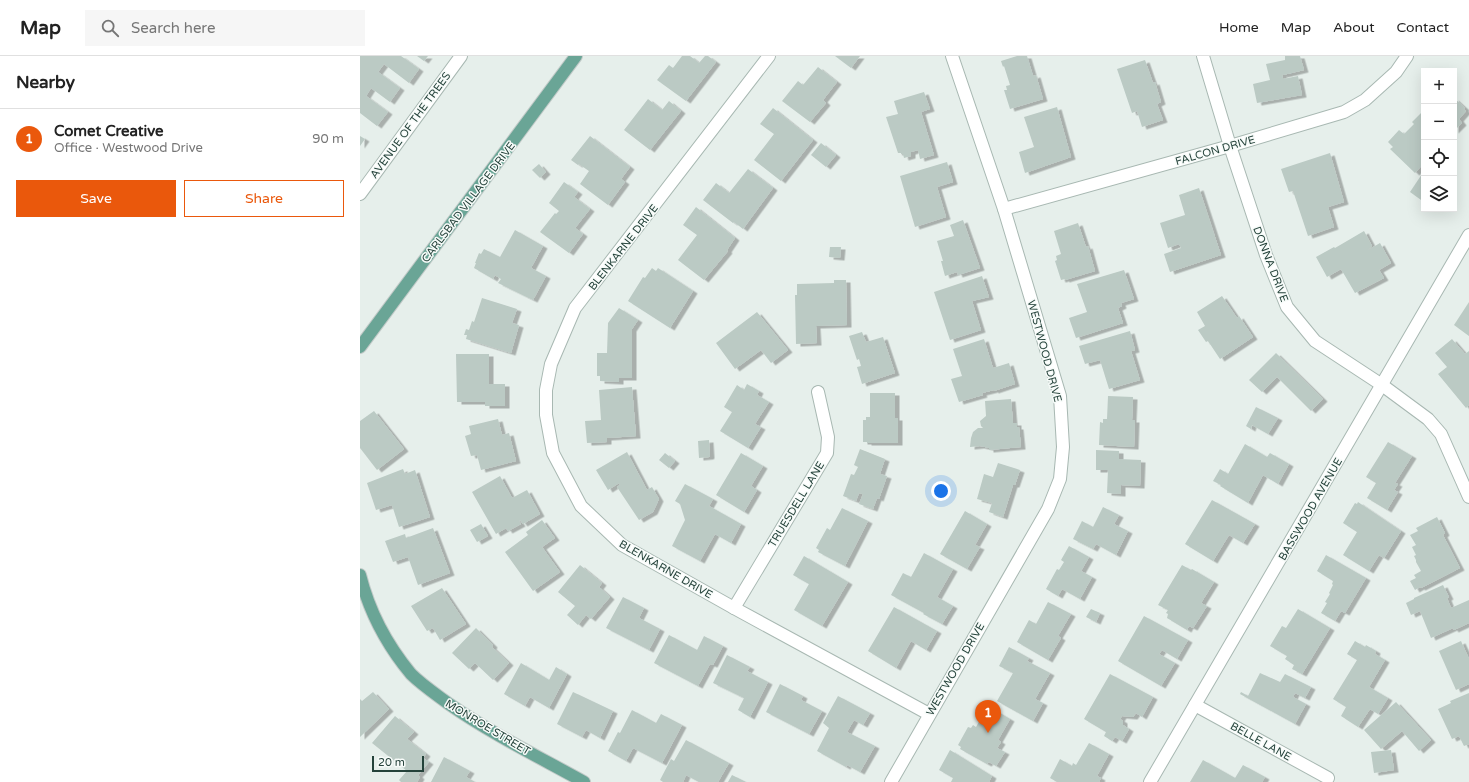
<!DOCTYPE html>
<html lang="en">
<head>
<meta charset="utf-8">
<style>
	:root { --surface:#fff; --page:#f6f6f6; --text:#222; --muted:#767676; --line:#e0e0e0; --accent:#ea580c }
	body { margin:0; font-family:"Varela Round",sans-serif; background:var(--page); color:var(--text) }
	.controls { position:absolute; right:12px; top:12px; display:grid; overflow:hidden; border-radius:0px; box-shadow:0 4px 16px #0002 }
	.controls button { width:36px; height:36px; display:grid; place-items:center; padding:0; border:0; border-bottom:1px solid var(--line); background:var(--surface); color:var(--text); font:20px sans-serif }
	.scale { position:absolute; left:12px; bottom:10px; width:52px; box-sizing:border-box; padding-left:4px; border:2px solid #24423a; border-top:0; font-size:11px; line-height:14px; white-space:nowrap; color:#24423a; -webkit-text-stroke:3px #f7fbf9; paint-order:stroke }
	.you { position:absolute; left:581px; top:435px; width:14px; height:14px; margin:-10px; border:3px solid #fff; border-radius:50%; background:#1a73e8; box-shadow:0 0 0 6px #1a73e833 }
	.badge { display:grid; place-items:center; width:26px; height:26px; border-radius:50%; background:var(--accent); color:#fff; font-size:13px; font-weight:700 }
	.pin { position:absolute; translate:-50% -33px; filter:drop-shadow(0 1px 2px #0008) }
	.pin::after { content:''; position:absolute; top:21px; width:14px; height:12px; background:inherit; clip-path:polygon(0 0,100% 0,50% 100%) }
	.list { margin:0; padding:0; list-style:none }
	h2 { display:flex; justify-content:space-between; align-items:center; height:52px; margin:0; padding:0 16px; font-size:17px }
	h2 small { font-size:13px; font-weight:400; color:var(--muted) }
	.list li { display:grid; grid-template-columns:26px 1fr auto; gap:12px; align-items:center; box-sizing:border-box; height:60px; padding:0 16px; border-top:1px solid var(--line) }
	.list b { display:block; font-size:15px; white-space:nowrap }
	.list p { margin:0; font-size:13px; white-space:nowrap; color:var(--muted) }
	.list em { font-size:13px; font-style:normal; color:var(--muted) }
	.actions { display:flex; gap:8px; padding:12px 16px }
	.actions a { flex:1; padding:9px 0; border:1px solid var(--accent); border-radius:0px; text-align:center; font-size:14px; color:var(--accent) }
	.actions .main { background:var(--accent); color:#fff }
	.icon { flex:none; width:22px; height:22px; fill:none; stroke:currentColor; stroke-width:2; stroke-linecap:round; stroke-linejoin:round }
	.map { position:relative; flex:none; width:1109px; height:726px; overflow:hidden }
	header { display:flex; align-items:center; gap:24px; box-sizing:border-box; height:56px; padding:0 20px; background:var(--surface); border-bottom:1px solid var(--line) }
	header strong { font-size:19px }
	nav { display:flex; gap:22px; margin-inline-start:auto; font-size:14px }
	.search { width:280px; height:36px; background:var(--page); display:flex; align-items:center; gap:10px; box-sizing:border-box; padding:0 14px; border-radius:0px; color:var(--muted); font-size:15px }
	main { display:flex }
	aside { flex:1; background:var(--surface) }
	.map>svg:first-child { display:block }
</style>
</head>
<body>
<header>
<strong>Map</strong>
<div class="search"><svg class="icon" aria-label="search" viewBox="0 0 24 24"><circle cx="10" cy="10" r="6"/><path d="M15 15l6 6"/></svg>Search here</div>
<nav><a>Home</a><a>Map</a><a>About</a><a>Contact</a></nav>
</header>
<main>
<aside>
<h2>Nearby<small></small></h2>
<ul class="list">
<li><span class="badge">1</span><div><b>Comet Creative</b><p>Office · Westwood Drive</p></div><em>90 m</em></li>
</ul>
<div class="actions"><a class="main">Save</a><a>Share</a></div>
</aside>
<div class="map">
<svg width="1109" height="726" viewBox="0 0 1109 726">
	<defs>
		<filter id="shadow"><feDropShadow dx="4.5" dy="2.5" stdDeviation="0" flood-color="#0004"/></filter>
	</defs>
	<rect width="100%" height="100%" fill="#e6efeb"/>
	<g fill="#bbcac4" filter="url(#shadow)">
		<polygon points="0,0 41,0 59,13 49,27 24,8 18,16 40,32 30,46 11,32 6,40 28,56 17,70 0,57"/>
		<polygon points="57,0 68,0 64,5"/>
		<polygon points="322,0 330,0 339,7 345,0 348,0 356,6 326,45 297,24 309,9 313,12"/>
		<polygon points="475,0 500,0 491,12"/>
		<polygon points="657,0 667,0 673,20 676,19 683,43 650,53 644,34 647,34 646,30 650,29 644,10 643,11 641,5"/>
		<polygon points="925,0 940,0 944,14 923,19 922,18 923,23 938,20 942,39 897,47 893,28 910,24 906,8 925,4"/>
		<polygon points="785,4 793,27 795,26 801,46 797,48 803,64 782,71 777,55 772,57 757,13"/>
		<polygon points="458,11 477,26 463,44 466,47 450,66 422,45 438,25 443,29"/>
		<polygon points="564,36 570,53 561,56 574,99 560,103 558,94 551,96 551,100 544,102 543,98 541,98 541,97 538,97 526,61 538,58 534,45"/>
		<polygon points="1094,42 1105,52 1104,53 1106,55 1099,63 1102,67 1094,75"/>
		<polygon points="288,43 302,54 309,45 321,55 290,94 264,74"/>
		<polygon points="697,51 711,101 665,117 659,96 674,91 664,61"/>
		<polygon points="413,52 453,84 421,125 394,104 414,78 400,68"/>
		<polygon points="1064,54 1064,107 1055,117 1030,93 1033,91 1028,86 1039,74 1044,78 1054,68 1052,66"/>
		<polygon points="0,80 5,83 0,90"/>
		<polygon points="230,80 270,111 261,123 265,126 248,149 220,128 229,115 219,108 218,109 211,104"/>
		<polygon points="461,87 476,99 466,111 451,99"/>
		<polygon points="970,97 984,146 968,151 974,171 948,180 933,135 929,136 921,113"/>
		<polygon points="587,106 593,126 577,131 586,161 555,171 540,120"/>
		<polygon points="179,108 186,116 180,122 172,114"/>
		<polygon points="388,113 413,132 383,173 374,166 373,167 343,144 356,127 369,137"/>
		<polygon points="1064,115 1064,146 1050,136"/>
		<polygon points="204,126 218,136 214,141 230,153 215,172 223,178 209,197 180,176 195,157 196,158 199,155 189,147"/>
		<polygon points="839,132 861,199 810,216 804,198 821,192 819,188 808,192 800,167 825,159 819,139"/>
		<polygon points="336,151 375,182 367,194 368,195 344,224 318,204 337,179 323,169"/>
		<polygon points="603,164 620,212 598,219 597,216 585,220 581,205 583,205 577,185 594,180 590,169"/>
		<polygon points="718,167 726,191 728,190 735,215 705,224 705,223 701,224 695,205 697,204 696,200 701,198 694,175"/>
		<polygon points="155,174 183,190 171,212 186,220 173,244 138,227 141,223 135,219 133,223 114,212 116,207 115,207 119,197 121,198 124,193 140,201"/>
		<polygon points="1004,175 1012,190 1008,194 1020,187 1031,207 1019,214 1024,222 995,237 981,213 967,221 956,201 974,191 975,192"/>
		<polygon points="470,191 481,191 480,202 469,201"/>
		<polygon points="292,212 296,215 298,212 333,235 310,272 268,245 283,221 285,222"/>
		<polygon points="764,214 774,243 761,247 762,250 758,252 763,267 716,282 709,262 727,256 717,228"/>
		<polygon points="622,220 629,241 612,245 621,274 590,284 574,236"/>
		<polygon points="474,224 486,224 487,269 456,270 457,287 436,288 435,239 437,239 437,228 474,227"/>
		<polygon points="862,240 877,262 879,260 893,281 860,303 848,285 846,286 838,274 845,270 837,256"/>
		<polygon points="122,242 157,253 152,267 159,269 151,297 106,283 107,279 104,279 106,273 109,274 112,265 114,266"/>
		<polygon points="1109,246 1109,280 1094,269"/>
		<polygon points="259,252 278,264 272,273 272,322 259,322 259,326 240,325 240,320 237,320 237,297 247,297 248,267"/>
		<polygon points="397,256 428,294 411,307 401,294 375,313 356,287"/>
		<polygon points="770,275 775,294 771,295 780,324 749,333 740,304 725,308 719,290"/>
		<polygon points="502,276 506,286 523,281 535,317 502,328 497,311 501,310 499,303 497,304 489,280"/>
		<polygon points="624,283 633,312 649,307 655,328 634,335 634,334 622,337 623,339 599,346 591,323 602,320 593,293"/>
		<polygon points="1092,283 1105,298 1109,295 1109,349 1106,352 1078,318 1087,311 1075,297"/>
		<polygon points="916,297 963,343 951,355 917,321 902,336 889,324"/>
		<polygon points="96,298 129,298 129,328 145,328 145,350 125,350 125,346 97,346"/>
		<polygon points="387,328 399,335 397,339 409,346 395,368 401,371 388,392 360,375 372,356 364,351 377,329 384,334"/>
		<polygon points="272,331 276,380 247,382 247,386 227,387 225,365 241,364 239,334"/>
		<polygon points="510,337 535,337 535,362 538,362 538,387 507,387 507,386 503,386 503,364 506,364 506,361 510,361"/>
		<polygon points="748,340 773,341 772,364 775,364 774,391 739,389 740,366 743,367 743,363 747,363"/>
		<polygon points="651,343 653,367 657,367 657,371 659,371 661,391 629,394 629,392 620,390 610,391 611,382 613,376 618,372 623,372 621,370 620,365 626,360 625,345"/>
		<polygon points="896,351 918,362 908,378 892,369 891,373 886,370"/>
		<polygon points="14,355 44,393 17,414 0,392 0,365"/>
		<polygon points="138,363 142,379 149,377 156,405 121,414 117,399 111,400 105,380 111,378 109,370"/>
		<polygon points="349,384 350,400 349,401 339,402 338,385"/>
		<polygon points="1028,386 1052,400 1035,427 1038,428 1034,434 1038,436 1027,454 1007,442 1016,427 1006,421"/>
		<polygon points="885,388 907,401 910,397 929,408 918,428 903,419 888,447 860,430 861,429 853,425 860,413 868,418"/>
		<polygon points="500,393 525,403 520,418 527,420 519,443 517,442 513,453 499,448 503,438 499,437 496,445 483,440 491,418 494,419 498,411 494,409"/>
		<polygon points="736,394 759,395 759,403 781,404 780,430 761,429 761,438 747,437 748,414 736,414"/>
		<polygon points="267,396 287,434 292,431 299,443 293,456 279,464 257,431 260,429 259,427 248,434 236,414"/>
		<polygon points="305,397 315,405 309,412 299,404"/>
		<polygon points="381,397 403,410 391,430 397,434 384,456 356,439"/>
		<polygon points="638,407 660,414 655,429 653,429 643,461 629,456 632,447 617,443 624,418 633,421"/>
		<polygon points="43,413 45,418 55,414 70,461 39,471 32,449 16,454 7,427"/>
		<polygon points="140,420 152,442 167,434 180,458 163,468 160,464 159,465 161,468 148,475 146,472 136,478 112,436"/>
		<polygon points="325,428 353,443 349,450 381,468 371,487 355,478 340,505 312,490 325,464 320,448 315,445"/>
		<polygon points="852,444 895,468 883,487 869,479 853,505 825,488"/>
		<polygon points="998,446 1041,475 1024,502 1019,499 1009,515 983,499 997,476 983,467 995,447 997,448"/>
		<polygon points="743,451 759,459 754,468 768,475 756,499 736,488 733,493 713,483 722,465 733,471"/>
		<polygon points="482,452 508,465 485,510 458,496 459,494 456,492 467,472 470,474"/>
		<polygon points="605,455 627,468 615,489 620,491 607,513 580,498"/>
		<polygon points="1077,461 1085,477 1083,479 1100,512 1061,532 1060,531 1055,534 1050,525 1056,522 1054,519 1061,515 1056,506 1056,504 1054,500 1056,499 1052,491 1056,489 1050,479 1058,475 1056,472"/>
		<polygon points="182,464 195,482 182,491 200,516 173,535 145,496 168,479 166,476"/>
		<polygon points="121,468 128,480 117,486 110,474"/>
		<polygon points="73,472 90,517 58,529 48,501 33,506 25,485 45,478 46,482"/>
		<polygon points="709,490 729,501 721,515 732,521 720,543 702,533 698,540 686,533 697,513 699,514 704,506 701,504"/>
		<polygon points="564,497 593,513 577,541 593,550 582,568 563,558 564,557 531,539 543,517 551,521"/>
		<polygon points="966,499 1006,522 985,557 981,555 975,565 961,557 967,547 965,546 970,538 969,537 973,529 972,528 973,525 957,515"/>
		<polygon points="444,500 488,526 462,570 434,554 449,528 433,519"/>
		<polygon points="220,509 242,527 239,531 250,541 231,563 226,559 218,569 207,559 215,550 198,536"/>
		<polygon points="822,509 831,514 832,513 854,526 841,547 847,550 833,572 829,570 827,574 807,562 808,558 806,557 808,554 798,549"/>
		<polygon points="1083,529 1089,541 1087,542 1091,552 1109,544 1109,567 1094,574 1093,572 1071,582 1060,555 1051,559 1046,547 1054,543 1054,542"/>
		<polygon points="82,532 106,568 80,584 73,572 67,575 51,550"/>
		<polygon points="263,541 284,552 279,562 300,573 289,594 246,572"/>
		<polygon points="688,546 711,558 698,580 701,582 688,604 657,586 669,564 676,568"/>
		<polygon points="534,551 577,575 566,594 551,585 536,612 508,595"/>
		<polygon points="731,553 740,557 736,566 726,561"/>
		<polygon points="938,553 970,572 942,618 932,613 934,609 925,603 927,600 910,590 922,570 926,572"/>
		<polygon points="784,560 828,584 817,603 802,594 799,598 815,607 801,630 758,605"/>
		<polygon points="116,572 133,589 132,591 149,607 133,624 115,607 109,613 92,597"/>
		<polygon points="309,579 337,594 344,580 363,590 353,609 350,608 338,630 294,607"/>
		<polygon points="995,585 1005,591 1006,589 1016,595 1015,598 1025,604 1009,631 1028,642 1018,658 1010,653 998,671 981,660 986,651 973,643 997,604 987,598"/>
		<polygon points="1101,585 1109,603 1109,628 1096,634 1079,595"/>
		<polygon points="649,591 669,602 667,605 690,617 675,643 683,647 673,665 637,645 653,617 639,610"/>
		<polygon points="367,599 390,611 387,615 408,626 390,661 378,654 384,642 353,627"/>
		<polygon points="161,607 189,624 196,611 207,618 189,652 170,641 165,650 144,638"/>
		<polygon points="900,617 920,626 925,618 951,631 945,642 935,637 933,641 946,648 935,668 880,638 881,636 888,640"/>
		<polygon points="750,618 793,641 782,661 776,657 773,661 762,660 760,663 763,665 763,669 769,673 762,685 755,681 752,685 744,680 746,676 724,663"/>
		<polygon points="420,628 443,640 441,644 462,655 449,678 406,656"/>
		<polygon points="13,636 29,653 0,681 0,643 2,645"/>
		<polygon points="213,636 253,655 240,682 226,674 222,681 197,668"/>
		<polygon points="1109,637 1109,688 1104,690 1099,680 1092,683 1078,653 1091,647 1090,645"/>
		<polygon points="478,640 510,657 503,669 494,664 487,676 515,690 500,716 487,709 486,711 457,695 469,672 463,667"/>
		<polygon points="1036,646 1071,684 1059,695 1042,675 1021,693 1004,674"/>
		<polygon points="628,650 650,663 638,684 641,686 637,692 645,696 636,710 629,706 627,708 600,693 601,691 598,689 608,671 611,672 613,669 616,671"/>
		<polygon points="272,654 296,667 301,658 322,669 302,707 273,692 266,705 248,695 258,676 260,677"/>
		<polygon points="35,660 54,676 47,683 66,698 63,702 69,706 58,719 60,721 57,726 41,726 39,724 47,715 12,687"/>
		<polygon points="326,684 369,707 358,726 339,726 326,719 323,726 303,726 300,724 311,703 314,705"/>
		<polygon points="729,687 749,698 737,720 741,722 739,726 697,726 690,722 700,703 712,710 713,707 716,709"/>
		<polygon points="590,694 632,720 629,726 591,726 593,722 579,714"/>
		<polygon points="1031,694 1034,714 1014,717 1011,696"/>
		<polygon points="84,701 110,715 106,721 115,726 71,726"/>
		<polygon points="843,704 875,722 883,709 905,721 902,726 830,726"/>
		<polygon points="372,719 386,726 368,726"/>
	</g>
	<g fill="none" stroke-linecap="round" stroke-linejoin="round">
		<g stroke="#a8b8b2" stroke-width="14">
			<g id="minor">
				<polyline points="409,0 215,252 191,308 186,334 186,359 193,397 221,450 262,489 374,552 569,658"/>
				<polyline points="843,0 870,90 906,199 927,251 955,285 1022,329 1068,363 1081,378 1109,441"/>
				<polyline points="0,138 101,0"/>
				<polyline points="644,153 870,90 984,56 1005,44 1036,16 1047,0"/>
				<polyline points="374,552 467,397 468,381 458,336"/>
				<polyline points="835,649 968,722"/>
				<polyline points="531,726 688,453 700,423 703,391 700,340 644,153 592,0"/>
				<polyline points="790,726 1109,179"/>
			</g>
		</g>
		<g stroke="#c2cac8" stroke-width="14">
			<g id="major">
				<polyline points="0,291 216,0"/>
				<path d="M 0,519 C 9,555 27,589 51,618 C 62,629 77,639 89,648 C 132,678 179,701 224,726"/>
			</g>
		</g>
		<use href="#minor" stroke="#fff" stroke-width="12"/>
		<use href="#major" stroke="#6aa596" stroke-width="12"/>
	</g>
	<g text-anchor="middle" stroke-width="3" stroke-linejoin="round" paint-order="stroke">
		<g font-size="11" fill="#24423a" stroke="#f7fbf9">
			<text transform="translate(50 69) rotate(-54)" y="4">AVENUE OF THE TREES</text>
			<text transform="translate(855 94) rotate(-16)" y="4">FALCON DRIVE</text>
			<text transform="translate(108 146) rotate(-53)" y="4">CARLSBAD VILLAGE DRIVE</text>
			<text transform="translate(263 191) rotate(-52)" y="4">BLENKARNE DRIVE</text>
			<text transform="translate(911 208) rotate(69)" y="4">DONNA DRIVE</text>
			<text transform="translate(685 295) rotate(75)" y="4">WESTWOOD DRIVE</text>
			<text transform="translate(436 448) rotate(-59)" y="4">TRUESDELL LANE</text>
			<text transform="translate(950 453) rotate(-60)" y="4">BASSWOOD AVENUE</text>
			<text transform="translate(306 513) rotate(30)" y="4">BLENKARNE DRIVE</text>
			<text transform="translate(595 613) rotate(-60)" y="4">WESTWOOD DRIVE</text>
			<text transform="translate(128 671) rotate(31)" y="4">MONROE STREET</text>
			<text transform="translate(901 685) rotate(29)" y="4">BELLE LANE</text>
		</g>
	</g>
</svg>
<div class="controls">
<button>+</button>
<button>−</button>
<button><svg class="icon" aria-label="locate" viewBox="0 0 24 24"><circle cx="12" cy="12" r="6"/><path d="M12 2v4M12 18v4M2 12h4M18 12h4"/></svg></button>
<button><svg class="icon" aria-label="layers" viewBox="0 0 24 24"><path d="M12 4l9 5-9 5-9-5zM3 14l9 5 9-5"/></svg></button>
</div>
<div class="scale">20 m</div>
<div class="you"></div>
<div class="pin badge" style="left:628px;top:677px">1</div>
</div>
</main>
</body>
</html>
